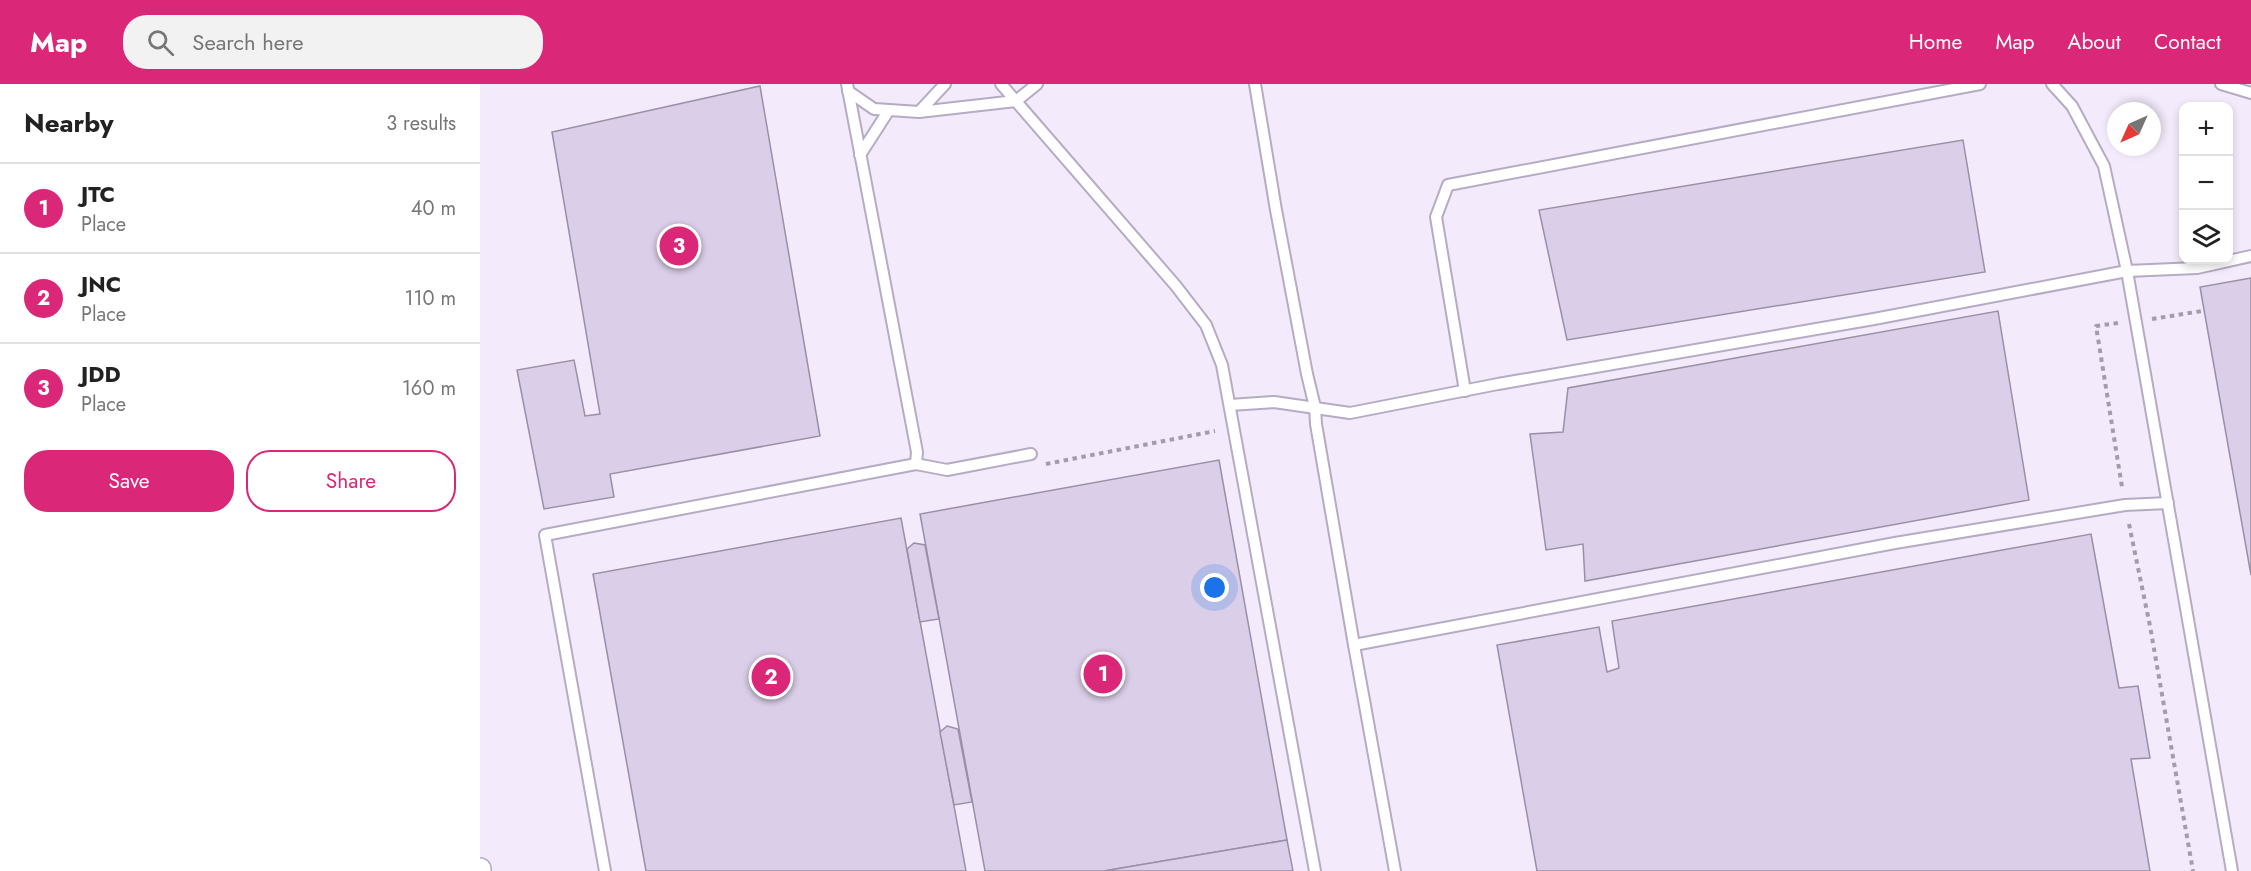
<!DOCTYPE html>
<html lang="en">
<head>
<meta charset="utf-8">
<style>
	:root { --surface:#fff; --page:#f2f2f2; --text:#222; --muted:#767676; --line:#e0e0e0; --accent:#db2777 }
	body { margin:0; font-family:Jost,sans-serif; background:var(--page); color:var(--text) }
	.controls { position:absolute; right:18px; top:18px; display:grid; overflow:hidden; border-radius:12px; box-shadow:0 3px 9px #0003 }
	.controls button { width:54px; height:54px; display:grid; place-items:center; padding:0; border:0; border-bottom:2px solid var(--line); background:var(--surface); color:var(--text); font:30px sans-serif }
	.compass { position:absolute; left:1627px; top:18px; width:54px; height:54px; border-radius:50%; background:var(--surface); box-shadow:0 3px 9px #0003; rotate:225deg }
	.you { position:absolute; left:735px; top:504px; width:21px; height:21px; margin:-15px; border:4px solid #fff; border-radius:50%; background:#1a73e8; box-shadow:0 0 0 9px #1a73e833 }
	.badge { display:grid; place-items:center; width:39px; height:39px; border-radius:50%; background:var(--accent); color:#fff; font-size:20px; font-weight:700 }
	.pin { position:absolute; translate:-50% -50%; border:3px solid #fff; box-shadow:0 2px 6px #0006 }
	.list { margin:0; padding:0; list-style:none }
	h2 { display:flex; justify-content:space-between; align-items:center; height:78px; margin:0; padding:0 24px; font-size:26px }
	h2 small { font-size:20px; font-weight:400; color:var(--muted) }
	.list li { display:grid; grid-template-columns:39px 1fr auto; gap:18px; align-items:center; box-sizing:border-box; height:90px; padding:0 24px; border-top:2px solid var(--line) }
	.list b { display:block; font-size:22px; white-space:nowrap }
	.list p { margin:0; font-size:20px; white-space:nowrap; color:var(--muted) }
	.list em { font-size:20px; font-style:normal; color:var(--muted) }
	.actions { display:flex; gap:12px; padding:18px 24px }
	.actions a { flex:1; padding:14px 0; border:2px solid var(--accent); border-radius:24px; text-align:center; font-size:21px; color:var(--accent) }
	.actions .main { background:var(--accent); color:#fff }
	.icon { flex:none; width:33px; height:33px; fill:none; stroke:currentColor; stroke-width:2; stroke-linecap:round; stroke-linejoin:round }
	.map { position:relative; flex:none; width:1771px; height:787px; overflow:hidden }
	header { display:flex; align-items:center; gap:36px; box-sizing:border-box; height:84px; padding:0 30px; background:var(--accent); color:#fff }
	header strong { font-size:28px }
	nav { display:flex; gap:33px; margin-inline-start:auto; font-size:21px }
	.search { width:420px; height:54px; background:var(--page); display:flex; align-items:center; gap:15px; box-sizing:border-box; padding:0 21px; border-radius:24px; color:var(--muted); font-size:22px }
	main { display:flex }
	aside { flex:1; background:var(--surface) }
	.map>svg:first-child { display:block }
</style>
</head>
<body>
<header>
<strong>Map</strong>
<div class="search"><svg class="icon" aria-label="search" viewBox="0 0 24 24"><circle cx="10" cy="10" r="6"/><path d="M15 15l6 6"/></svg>Search here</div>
<nav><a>Home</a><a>Map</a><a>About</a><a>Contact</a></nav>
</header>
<main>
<aside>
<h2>Nearby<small>3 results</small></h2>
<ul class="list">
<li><span class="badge">1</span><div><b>JTC</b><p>Place</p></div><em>40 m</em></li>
<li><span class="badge">2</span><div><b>JNC</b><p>Place</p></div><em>110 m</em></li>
<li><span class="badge">3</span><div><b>JDD</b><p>Place</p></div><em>160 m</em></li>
</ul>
<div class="actions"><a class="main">Save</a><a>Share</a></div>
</aside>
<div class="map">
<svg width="1771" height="787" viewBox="0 0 1771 787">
	<rect width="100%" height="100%" fill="#f3ebfb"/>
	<g fill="#dacee8" stroke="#9a8fa7" stroke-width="1.5">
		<polygon points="280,2 340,352 130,390 134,413 64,425 37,286 94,276 105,332 120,330 72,48"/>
		<polygon points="1483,56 1505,188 1087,256 1059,126"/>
		<polygon points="1771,194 1771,491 1720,203"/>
		<polygon points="1518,227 1549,416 1105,497 1103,460 1066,466 1050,350 1083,348 1088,304"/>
		<polygon points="739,376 807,756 624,787 505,787 440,430"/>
		<polygon points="421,434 486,787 166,787 113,490"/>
		<polygon points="1611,450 1639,604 1658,602 1670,674 1651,675 1670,787 1057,787 1017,561 1119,543 1127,588 1139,584 1132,537"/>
		<polygon points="434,459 445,461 459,535 440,538 427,465"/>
		<polygon points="467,642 478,645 492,718 474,721 460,648"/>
		<polygon points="807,756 813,787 624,787"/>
	</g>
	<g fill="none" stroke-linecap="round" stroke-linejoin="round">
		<g stroke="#b6abc4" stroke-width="14">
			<g id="service">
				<polyline points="521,0 696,202 726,241 742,281 835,787"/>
				<polyline points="775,0 796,126 827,290 835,323 836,340 874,561 915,787"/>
				<polyline points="1572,0 1592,22 1624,82 1647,187 1752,787"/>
				<polyline points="1741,0 1771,9"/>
				<polyline points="368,7 394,25 439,28 536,17 557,0"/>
				<polyline points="439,28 465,0"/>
				<polyline points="380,71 409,26"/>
				<polyline points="985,307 956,133 968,101 1500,0"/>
				<polyline points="750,321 794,318 870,329 1018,300 1394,235 1647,187 1717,184 1771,172"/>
				<polyline points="436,380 467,386 551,370"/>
				<polyline points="874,561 1415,459 1645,421 1688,419"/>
				<polyline points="125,787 65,451 436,380 437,368 367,0"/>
			</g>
		</g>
		<g stroke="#b6abc4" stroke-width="24">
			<polyline id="minor" points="0,785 0,787"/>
		</g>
		<g stroke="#a39caa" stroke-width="4" stroke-dasharray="4.5 4.5" stroke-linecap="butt">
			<polyline points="1672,235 1722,227"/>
			<polyline points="1638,239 1616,242 1642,403"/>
			<polyline points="566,380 735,347"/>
			<polyline points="1649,440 1670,542 1713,787"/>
		</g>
		<use href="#service" stroke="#fff" stroke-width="10"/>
		<use href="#minor" stroke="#fff" stroke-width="21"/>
	</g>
</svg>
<div class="controls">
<button>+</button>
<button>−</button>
<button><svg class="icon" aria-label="layers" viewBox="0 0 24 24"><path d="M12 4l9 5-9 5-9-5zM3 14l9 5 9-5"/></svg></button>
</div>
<svg class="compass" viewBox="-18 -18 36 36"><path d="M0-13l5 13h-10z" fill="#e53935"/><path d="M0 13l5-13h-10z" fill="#767676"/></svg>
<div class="you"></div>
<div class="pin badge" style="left:623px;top:590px">1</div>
<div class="pin badge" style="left:291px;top:593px">2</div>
<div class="pin badge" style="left:199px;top:162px">3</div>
</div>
</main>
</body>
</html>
